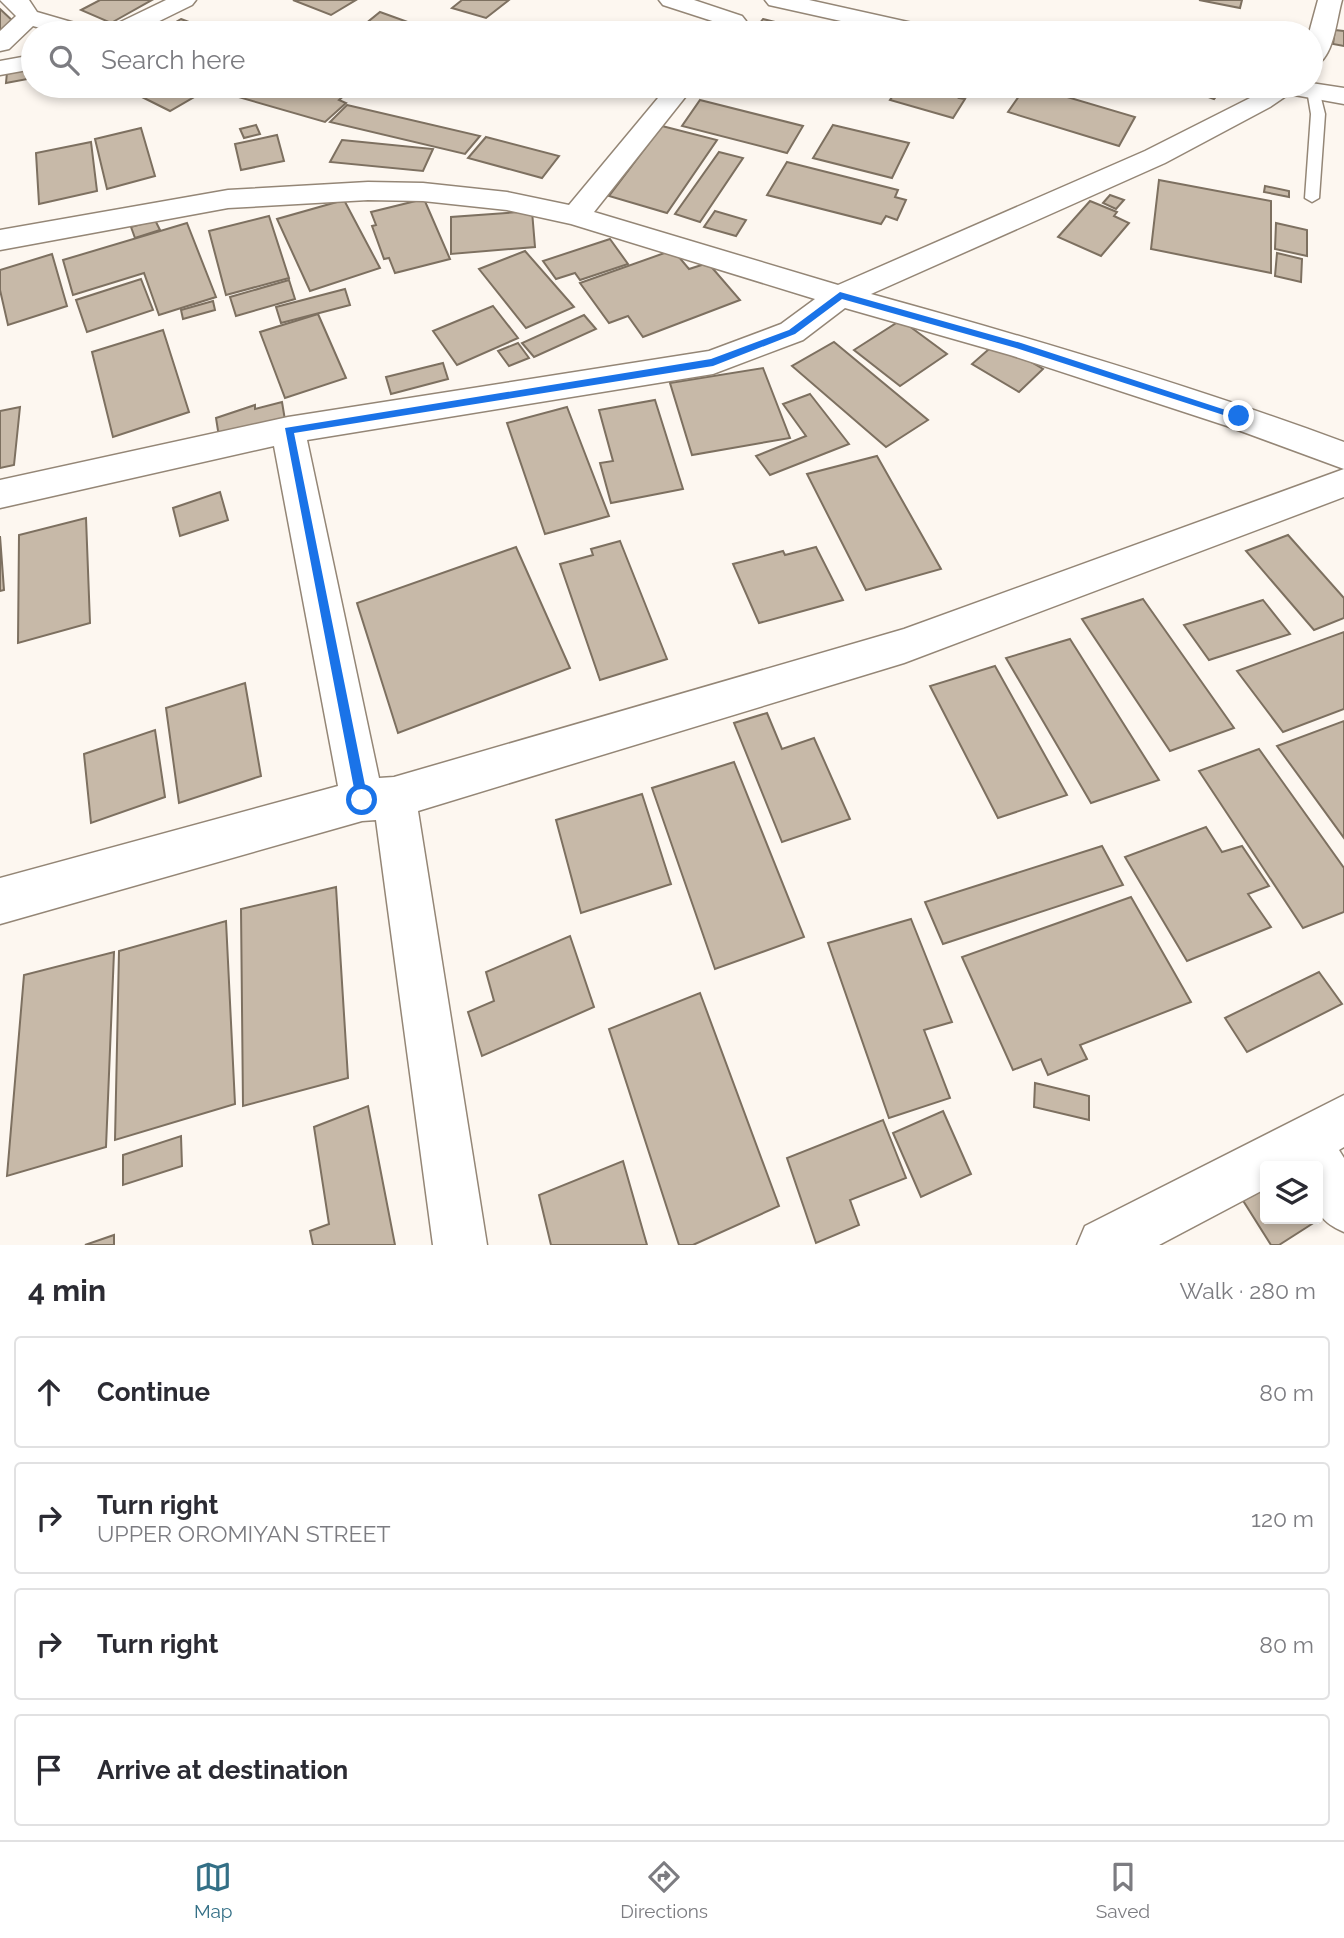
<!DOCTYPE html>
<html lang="en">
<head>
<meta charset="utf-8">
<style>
	:root { --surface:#fff; --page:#f7f7f7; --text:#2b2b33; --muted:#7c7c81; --line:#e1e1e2; --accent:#336f86 }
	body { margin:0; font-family:Raleway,sans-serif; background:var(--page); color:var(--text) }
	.controls { position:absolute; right:21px; bottom:21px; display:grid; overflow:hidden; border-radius:7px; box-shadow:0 4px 10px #0003 }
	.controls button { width:63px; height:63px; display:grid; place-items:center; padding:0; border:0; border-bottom:2px solid var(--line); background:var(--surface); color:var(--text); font:35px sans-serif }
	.stop { position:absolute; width:21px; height:21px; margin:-16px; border:5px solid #1a73e8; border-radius:50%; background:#fff }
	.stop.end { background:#1a73e8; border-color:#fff; box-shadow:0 2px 7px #0008 }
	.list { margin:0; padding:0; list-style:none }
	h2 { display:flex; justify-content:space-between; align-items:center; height:91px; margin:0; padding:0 28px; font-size:30px }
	h2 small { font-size:23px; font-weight:400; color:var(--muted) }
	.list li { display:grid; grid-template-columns:46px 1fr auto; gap:21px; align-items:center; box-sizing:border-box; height:112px; margin:0 14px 14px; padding:0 14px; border:2px solid var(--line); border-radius:7px }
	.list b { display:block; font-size:26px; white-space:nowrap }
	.list p { margin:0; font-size:23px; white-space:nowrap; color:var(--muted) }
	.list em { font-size:23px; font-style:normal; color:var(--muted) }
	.icon { flex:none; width:38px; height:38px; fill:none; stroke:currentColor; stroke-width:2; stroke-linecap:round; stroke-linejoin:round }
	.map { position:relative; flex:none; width:1344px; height:1245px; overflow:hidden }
	.search { position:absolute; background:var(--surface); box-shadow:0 4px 10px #0003; left:21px; right:21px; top:21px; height:77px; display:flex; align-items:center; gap:18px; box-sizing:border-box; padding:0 24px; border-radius:38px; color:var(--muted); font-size:26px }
	.sheet { height:595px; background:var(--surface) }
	nav { display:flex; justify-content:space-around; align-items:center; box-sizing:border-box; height:98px; border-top:2px solid var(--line); background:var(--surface); font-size:19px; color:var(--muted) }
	nav a { display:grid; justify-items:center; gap:4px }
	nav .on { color:var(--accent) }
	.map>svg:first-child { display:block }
</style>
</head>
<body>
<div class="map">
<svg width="1344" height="1245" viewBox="0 0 1344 1245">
	<rect width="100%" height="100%" fill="#fdf7f0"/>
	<g fill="#c7b9a8" stroke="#7d7060" stroke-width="2">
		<polygon points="100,0 152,0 111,23 81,10"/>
		<polygon points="293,0 356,0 331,15"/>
		<polygon points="462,0 509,0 486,18 452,8"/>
		<polygon points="1199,0 1242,0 1240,8"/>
		<polygon points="0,9 17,25 0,32"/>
		<polygon points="380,12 419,26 410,33 354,33"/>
		<polygon points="181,19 218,33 157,33"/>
		<polygon points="763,19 804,29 801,33 752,33"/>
		<polygon points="1335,30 1344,31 1344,46 1333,44"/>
		<polygon points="33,68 33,78 6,83 7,72"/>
		<polygon points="120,86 186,86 201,93 170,111"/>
		<polygon points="225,86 285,86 322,96 328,90 346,94 339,100 346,103 325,122 218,91"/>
		<polygon points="900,86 967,86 959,98 965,99 953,118 890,100"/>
		<polygon points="1026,86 1030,86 1135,117 1119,146 1008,112"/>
		<polygon points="1178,86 1225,86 1214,99"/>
		<polygon points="700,100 803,126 787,153 682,126"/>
		<polygon points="347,105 480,136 465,154 330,122"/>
		<polygon points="256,125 260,134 244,138 240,129"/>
		<polygon points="833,125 909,143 892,178 813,158"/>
		<polygon points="662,126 717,140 667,213 609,196"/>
		<polygon points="141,128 155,176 107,189 95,139"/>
		<polygon points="277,135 284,161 241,170 235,144"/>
		<polygon points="486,137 559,156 542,178 468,158"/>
		<polygon points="342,140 433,149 423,171 330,162"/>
		<polygon points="91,142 97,191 39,204 36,153"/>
		<polygon points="719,152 743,158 700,222 675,214"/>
		<polygon points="787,162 898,190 895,197 906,200 897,220 886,216 881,224 767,195"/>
		<polygon points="1159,180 1271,201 1271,273 1151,249"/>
		<polygon points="1265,186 1289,191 1289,197 1264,192"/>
		<polygon points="1110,195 1124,200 1116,209 1103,203"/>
		<polygon points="424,199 450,259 395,273 389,258 384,259 372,226 376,225 371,212"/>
		<polygon points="344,200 380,268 310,291 277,219"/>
		<polygon points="1090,201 1117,212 1114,216 1129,223 1101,256 1058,237"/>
		<polygon points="532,211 535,247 451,254 451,217"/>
		<polygon points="715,211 746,220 736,236 704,227"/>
		<polygon points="269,216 289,278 226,295 209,231"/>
		<polygon points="155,220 160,230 135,238 131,227"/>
		<polygon points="187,223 216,297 159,315 144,273 73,295 63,260"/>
		<polygon points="1276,223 1307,230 1307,256 1275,249"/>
		<polygon points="610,239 628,264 580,280 575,273 556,279 543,261"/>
		<polygon points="673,250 689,269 708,263 740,300 643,337 628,316 609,323 580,283"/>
		<polygon points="525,251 574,307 526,328 479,269"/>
		<polygon points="1277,253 1302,259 1301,282 1275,276"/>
		<polygon points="52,254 67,306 8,325 0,290 0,270"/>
		<polygon points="141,279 153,310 87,332 76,300"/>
		<polygon points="289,280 295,299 236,316 230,297"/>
		<polygon points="345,289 350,305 281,323 276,307"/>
		<polygon points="213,301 215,310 183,319 181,310"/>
		<polygon points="493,306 518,338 457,365 433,331"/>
		<polygon points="318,314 346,378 285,398 260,332"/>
		<polygon points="584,315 596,329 534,357 522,343"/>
		<polygon points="901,320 947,354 900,386 854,350"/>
		<polygon points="163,330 189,412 113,437 92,352"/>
		<polygon points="834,342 928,420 886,447 792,366"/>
		<polygon points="997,342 1043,369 1019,392 972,364"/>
		<polygon points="518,343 529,358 509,366 498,351"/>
		<polygon points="443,363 448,379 391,394 386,377"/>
		<polygon points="763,368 790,438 692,455 670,383"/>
		<polygon points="810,394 849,444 770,475 756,456 806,436 783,404"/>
		<polygon points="655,400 683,489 611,503 600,463 613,461 599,410"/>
		<polygon points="282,402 285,420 219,437 216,418 255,405 255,409"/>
		<polygon points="20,407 14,465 0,468 0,411"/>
		<polygon points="567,407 609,516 545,534 507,423"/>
		<polygon points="877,456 941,569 866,590 807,474"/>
		<polygon points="220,492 228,520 180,536 173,508"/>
		<polygon points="86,518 90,623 18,643 19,535"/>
		<polygon points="1288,535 1344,598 1344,618 1314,630 1246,551"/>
		<polygon points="0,536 4,590 0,591"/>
		<polygon points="620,541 667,659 600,680 560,564 593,555 591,549"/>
		<polygon points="516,547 570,668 398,733 357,603"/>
		<polygon points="816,547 843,600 759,623 733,564 783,551 785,555"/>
		<polygon points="1143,599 1234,728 1170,751 1082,619"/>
		<polygon points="1263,600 1290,634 1209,660 1184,625"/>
		<polygon points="1344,632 1344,709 1283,732 1237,671"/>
		<polygon points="1070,639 1159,780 1091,803 1006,658"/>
		<polygon points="995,666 1067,795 998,818 930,686"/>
		<polygon points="245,683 261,776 179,803 166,708"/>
		<polygon points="767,713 782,749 814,738 850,819 782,842 734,723"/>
		<polygon points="1344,721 1344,838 1277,746"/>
		<polygon points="155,730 165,797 91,823 84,754"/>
		<polygon points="1259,749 1344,868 1344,912 1303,928 1199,771"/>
		<polygon points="734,762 804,937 715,969 652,788"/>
		<polygon points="642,794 671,884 581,913 556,820"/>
		<polygon points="1206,827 1222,852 1242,846 1269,886 1248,894 1271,927 1187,961 1125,857"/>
		<polygon points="1102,846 1123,885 943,944 925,902"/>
		<polygon points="336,887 348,1078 243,1106 241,909"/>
		<polygon points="1131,897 1191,1002 1080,1045 1087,1059 1048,1075 1041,1059 1013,1070 962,957"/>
		<polygon points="911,919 952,1022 924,1030 950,1098 889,1118 828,943"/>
		<polygon points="226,921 235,1104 115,1140 119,951"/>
		<polygon points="570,936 594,1007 482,1056 468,1012 494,1001 486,972"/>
		<polygon points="114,952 106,1147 7,1176 24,975"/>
		<polygon points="1319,972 1342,1004 1247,1052 1225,1018"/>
		<polygon points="700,993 779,1206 693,1245 679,1245 609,1029"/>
		<polygon points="1035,1083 1089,1096 1089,1120 1034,1107"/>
		<polygon points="368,1106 395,1245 313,1245 310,1231 329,1224 314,1127"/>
		<polygon points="943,1111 971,1174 921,1197 893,1133"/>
		<polygon points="883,1120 906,1178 850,1200 859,1225 816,1243 787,1158"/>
		<polygon points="181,1136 182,1166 123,1185 123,1155"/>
		<polygon points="623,1161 647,1245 551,1245 539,1195"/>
		<polygon points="1265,1174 1265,1219 1313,1219 1315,1222 1279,1245 1271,1245 1237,1191"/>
		<polygon points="114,1235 114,1245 85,1245"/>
	</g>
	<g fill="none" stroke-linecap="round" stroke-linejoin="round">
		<g stroke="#948676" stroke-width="3">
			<polygon id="service" points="1313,86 1319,90 1325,114 1319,198 1312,202 1305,198 1311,114 1307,90"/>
		</g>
		<g stroke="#948676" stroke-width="3">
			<g id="minor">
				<polygon points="0,0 29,0 37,12 92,28 95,33 58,33 33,26 9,49 0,51 0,31 16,16"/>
				<polygon points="166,0 196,0 192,5 135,33 105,33 108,28"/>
				<polygon points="659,0 694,0 742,16 746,21 742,26 734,28 663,5"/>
				<polygon points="765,0 809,0 935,28 938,33 895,33 769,5"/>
				<path d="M 1318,0 L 1342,0 C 1336,20 1334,62 1311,67 L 1311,33 L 1309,33 Z"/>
				<polygon points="33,55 33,69 0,75 0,61"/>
				<path d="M 1311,83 L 1344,88 L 1344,104 L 1289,94 L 1270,107 L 1165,163 L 871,294 C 1031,338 1189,385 1344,442 L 1344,497 L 904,663 L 418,811 L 487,1245 L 433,1245 L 376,820 L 362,821 L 0,924 L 0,878 L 338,786 L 274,446 L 0,508 L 0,480 L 288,417 L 709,351 L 781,324 L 815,299 L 571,224 L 507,210 L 423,201 L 368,200 L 228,208 L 0,250 L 0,230 L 228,190 L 368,182 L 423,183 L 507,192 L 569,205 L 668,86 L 694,86 L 594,212 L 838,285 L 1145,151 L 1252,97 L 1268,86 L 1311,86 ZM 845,308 L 1010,355 L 1227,426 L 1344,469 L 904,629 L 394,777 L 379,778 L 307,440 L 713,374 L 803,340 Z"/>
				<path d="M 1344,1095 L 1344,1147 L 1339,1150 L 1344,1158 L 1344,1232 C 1308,1217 1318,1200 1318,1166 L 1265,1166 L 1265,1189 L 1159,1245 L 1077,1245 L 1085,1226 Z"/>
			</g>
		</g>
		<use href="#service" fill="#fff" fill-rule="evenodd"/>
		<use href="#minor" fill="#fff" fill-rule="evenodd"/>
	</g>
	<polygon fill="#1a73e8" points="840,292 1021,343 1244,416 1239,420 1016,348 842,299 795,334 713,366 294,433 368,800 366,804 357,804 285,428 711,359 789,330"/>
</svg>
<div class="controls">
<button><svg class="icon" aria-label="layers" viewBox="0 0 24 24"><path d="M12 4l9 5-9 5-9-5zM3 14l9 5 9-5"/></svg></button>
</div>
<div class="stop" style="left:362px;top:800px"></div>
<div class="stop end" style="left:1239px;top:416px"></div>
<div class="search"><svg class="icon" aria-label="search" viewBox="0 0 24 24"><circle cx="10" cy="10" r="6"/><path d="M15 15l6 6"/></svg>Search here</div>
</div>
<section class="sheet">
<h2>4 min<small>Walk · 280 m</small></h2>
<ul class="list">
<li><svg class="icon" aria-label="ahead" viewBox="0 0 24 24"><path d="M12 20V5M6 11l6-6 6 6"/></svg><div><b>Continue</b></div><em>80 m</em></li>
<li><svg class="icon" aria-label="right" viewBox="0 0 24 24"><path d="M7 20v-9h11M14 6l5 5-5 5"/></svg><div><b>Turn right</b><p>UPPER OROMIYAN STREET</p></div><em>120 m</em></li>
<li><svg class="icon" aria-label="right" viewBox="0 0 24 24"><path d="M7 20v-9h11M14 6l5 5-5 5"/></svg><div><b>Turn right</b></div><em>80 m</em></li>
<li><svg class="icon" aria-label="arrive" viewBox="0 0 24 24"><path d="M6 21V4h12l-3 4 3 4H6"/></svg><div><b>Arrive at destination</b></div></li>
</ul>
</section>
<nav>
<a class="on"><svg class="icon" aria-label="map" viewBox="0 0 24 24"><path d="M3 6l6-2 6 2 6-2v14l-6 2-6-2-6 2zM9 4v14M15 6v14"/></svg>Map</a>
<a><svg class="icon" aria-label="directions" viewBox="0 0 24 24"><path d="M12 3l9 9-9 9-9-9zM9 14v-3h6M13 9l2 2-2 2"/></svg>Directions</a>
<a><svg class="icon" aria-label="saved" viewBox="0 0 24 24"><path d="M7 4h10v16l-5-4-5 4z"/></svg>Saved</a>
</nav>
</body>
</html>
